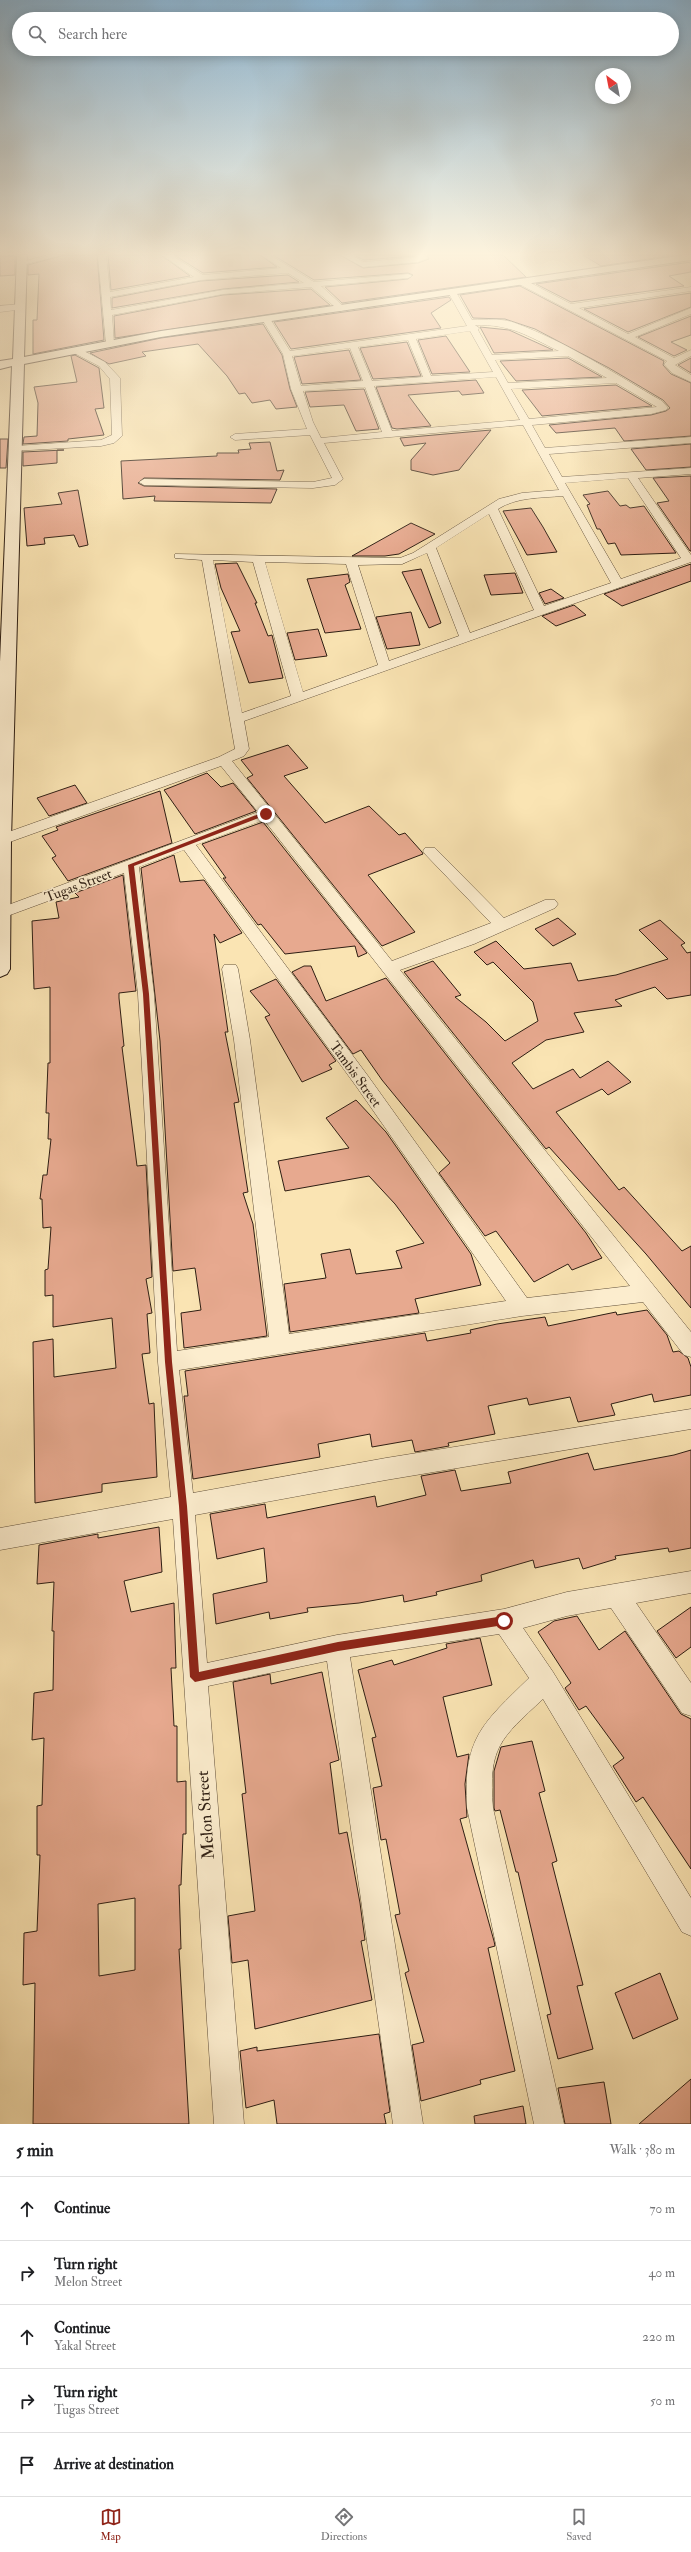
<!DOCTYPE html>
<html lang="en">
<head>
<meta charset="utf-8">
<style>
	:root { --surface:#fff; --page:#f2f2f2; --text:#202124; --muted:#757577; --line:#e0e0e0; --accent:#8f2418 }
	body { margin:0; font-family:"IM FELL Double Pica",serif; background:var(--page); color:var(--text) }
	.compass { position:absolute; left:595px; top:68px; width:36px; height:36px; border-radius:50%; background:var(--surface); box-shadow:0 2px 10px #0003; rotate:328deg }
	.stop { position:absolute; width:12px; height:12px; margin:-9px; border:3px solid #8f2418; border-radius:50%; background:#fff }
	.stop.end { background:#8f2418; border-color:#fff; box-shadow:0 1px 4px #0008 }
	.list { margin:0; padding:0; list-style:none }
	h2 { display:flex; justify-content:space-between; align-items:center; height:52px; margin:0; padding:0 16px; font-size:17px }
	h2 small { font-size:13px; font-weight:400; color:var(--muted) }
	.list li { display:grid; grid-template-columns:26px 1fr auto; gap:12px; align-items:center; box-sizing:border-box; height:64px; padding:0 16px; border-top:1px solid var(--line) }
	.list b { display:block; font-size:15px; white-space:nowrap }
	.list p { margin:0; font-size:13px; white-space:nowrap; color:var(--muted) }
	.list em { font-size:13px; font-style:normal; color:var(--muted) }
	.icon { flex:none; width:22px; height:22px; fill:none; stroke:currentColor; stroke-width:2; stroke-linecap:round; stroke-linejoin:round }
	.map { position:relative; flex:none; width:691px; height:2124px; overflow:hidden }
	.search { position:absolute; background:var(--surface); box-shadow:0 2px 10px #0003; left:12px; right:12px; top:12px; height:44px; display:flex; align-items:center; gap:10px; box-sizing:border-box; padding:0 14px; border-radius:22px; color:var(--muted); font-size:15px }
	.sheet { height:372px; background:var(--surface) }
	nav { display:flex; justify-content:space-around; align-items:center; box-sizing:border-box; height:56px; border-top:1px solid var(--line); background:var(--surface); font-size:11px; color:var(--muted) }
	nav a { display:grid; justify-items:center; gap:2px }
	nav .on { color:var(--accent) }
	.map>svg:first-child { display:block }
</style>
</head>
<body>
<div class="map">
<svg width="691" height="2124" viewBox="0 0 691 2124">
	<rect width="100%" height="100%" fill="#fae4b3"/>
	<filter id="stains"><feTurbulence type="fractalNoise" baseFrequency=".005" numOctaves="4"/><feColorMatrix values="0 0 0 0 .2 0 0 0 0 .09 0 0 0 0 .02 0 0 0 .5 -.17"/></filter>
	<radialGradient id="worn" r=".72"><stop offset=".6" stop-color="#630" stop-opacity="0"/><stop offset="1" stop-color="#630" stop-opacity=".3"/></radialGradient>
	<g fill="#e7a98f" stroke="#2e1e13" fill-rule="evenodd">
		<polygon points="64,255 97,255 104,340 33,354 33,320 37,320 39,274 28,275 28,265"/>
		<polygon points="108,255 161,255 190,276 111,290"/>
		<polygon points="174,255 260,255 277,267 203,273"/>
		<polygon points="273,255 340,255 363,268 418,263 429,259 427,255 503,255 526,277 342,303 325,287 408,279 413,275 408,273 314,280"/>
		<polygon points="354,255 415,255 415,256 364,260"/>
		<polygon points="583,255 675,255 601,266"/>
		<polygon points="0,256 15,256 15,275 0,276"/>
		<polygon points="691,262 691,272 669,276 684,286 571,302 536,284"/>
		<polygon points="288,275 299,282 223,289 112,308 112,298 201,281"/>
		<polygon points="520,286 664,361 663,365 671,374 691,383 691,436 624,441 615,428 556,433 549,425 651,415 666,411 670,408 663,400 609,368 535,329 505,319 473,318 460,295"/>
		<polygon points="311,289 330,305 115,338 114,316 223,295"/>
		<polygon points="691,293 691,307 628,332 584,309"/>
		<polygon points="449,297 451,300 431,313 441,328 291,349 274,322"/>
		<polygon points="691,316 691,335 671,342 687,350 674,356 638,337"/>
		<polygon points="263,324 282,355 290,389 297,407 276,409 270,400 252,403 245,393 239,394 227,376 198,344 142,352 146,356 109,364 90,353 161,338"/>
		<polygon points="480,327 509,330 553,350 494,353"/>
		<polygon points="446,336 470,372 432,374 418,340"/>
		<polygon points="407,342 421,376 373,379 360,348"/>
		<polygon points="349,350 361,380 302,384 294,357"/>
		<polygon points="75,355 99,368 104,408 95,409 104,435 68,439 68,441 23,444 24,437 37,436 38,403 34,387 77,382 71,356"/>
		<polygon points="568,358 602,377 516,381 500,361"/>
		<polygon points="691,358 691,373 678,365"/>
		<polygon points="476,380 484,393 462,395 459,391 408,395 431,426 397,429 392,428 376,387"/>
		<polygon points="616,385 652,406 542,416 522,390"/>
		<polygon points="364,389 379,429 356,431 344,405 310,407 305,392"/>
		<polygon points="491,430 459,470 433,475 411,470 411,460 426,443 404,446 400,438"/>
		<polygon points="0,439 8,439 6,468 0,468"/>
		<polygon points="270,442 277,471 284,470 280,480 144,478 138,483 144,486 277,489 271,503 154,501 155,496 123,499 121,461 217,456 217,453 239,453 238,450 251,449 249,443"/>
		<polygon points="691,444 691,467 646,470 631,449"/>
		<polygon points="57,450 57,463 23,466 23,452 64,450"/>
		<polygon points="691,476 691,551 690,551 657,503 669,501 653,478"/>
		<polygon points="78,490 88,545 79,547 74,535 44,538 45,544 27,546 24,508 62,504 58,493"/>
		<polygon points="608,491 620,506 626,505 630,508 644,506 676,553 621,555 615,543 608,544 600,529 597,529 587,505 590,504 583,495"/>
		<polygon points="531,508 543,527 557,552 527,555 503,511"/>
		<polygon points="411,523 435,534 399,554 385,556 352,556"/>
		<polygon points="237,563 257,603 255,603 268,636 272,635 283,678 249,683 231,632 240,631 221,588 215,564"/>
		<polygon points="691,564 691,581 622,606 604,594"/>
		<polygon points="421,569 441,623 429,628 402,572"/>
		<polygon points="515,573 523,593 491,595 484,575"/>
		<polygon points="348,574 350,582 345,585 361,629 325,633 307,579"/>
		<polygon points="551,589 564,598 545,604 539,593"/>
		<polygon points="574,605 586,615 556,626 542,616"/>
		<polygon points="411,612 420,645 387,649 376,617"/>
		<polygon points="318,629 327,656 295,660 287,633"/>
		<polygon points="288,745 308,768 284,776 325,823 369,806 399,835 405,833 422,852 423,854 368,875 415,932 382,946 247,778 253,775 241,760"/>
		<polygon points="207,773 221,787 233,783 256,811 195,834 164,790"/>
		<polygon points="75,785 87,803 49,816 37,798"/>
		<polygon points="160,791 172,843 68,881 52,858 56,856 42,836 58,830 56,827"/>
		<polygon points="263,822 367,953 358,957 355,946 285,954 261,924 258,925 223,878 226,878 202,844"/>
		<polygon points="174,855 180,882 204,880 242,933 220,943 214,934 228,1032 225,1032 239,1102 234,1103 248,1192 243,1193 253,1224 267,1336 184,1348 181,1313 201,1310 195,1268 173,1271 160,1041 141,868"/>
		<polygon points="123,875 136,991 119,993 119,998 124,1046 122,1047 137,1166 146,1165 152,1277 146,1279 152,1313 147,1314 150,1353 142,1354 149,1404 154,1403 157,1477 102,1484 102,1492 35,1503 33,1342 53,1339 54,1377 116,1368 112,1318 53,1327 53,1295 45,1296 45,1270 48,1269 51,1227 43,1228 42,1199 40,1199 43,1175 47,1175 51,1139 48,1139 49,1113 46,1113 48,1063 50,1063 50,987 34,989 32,921 59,918 56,902 79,897 75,893"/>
		<polygon points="558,918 576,934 553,946 535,929"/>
		<polygon points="660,920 685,943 681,945 687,953 691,952 691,995 667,999 655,987 615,1000 622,1006 574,1013 584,1032 546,1040 512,1063 533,1089 573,1069 580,1078 608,1061 631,1082 608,1095 602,1089 556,1112 619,1190 624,1187 682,1251 691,1246 691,1308 646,1254 549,1147 546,1149 404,972 433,961 461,995 455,997 486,1022 505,1041 538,1021 533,1002 493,962 487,965 474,952 496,941 524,969 571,963 578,981 616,975 668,959 639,930"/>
		<polygon points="304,966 311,966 326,1001 386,978 586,1233 602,1258 572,1270 568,1264 534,1282 496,1231 485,1236 439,1173 450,1163 382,1080 361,1050 353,1054 292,972"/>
		<polygon points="276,979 336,1061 329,1065 332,1069 302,1082 265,1017 270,1015 250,991"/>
		<polygon points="356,1100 386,1132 471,1254 481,1285 415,1299 419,1313 290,1332 284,1284 326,1278 321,1254 350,1249 356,1274 402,1268 396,1251 424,1243 395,1204 369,1176 285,1191 278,1161 349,1148 326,1118"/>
		<polygon points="647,1310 667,1335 673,1352 679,1351 688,1358 691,1367 691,1395 654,1402 652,1394 611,1404 615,1415 578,1422 570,1397 529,1405 527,1398 488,1406 495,1434 448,1443 449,1446 415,1452 412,1440 372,1447 370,1434 318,1444 320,1457 193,1479 184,1396 188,1396 185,1371 425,1333 427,1341 471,1333 470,1330 497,1324 545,1317 548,1326 616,1312 617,1315"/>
		<polygon points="691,1450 691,1548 669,1552 668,1548 615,1556 616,1559 583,1569 579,1558 535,1568 533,1560 481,1575 482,1581 436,1592 437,1595 404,1602 403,1595 359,1603 307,1608 308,1612 270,1619 269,1612 216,1624 213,1594 267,1582 264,1548 217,1559 210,1514 265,1504 267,1518 375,1496 377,1507 426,1495 421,1476 455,1470 461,1491 511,1483 508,1472 588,1453 594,1470 674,1455"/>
		<path d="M 159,1527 L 162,1572 L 124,1581 L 131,1612 L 174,1603 L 176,1668 L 171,1668 L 174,1726 L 177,1726 L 177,1782 L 186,1781 L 186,1834 L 183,1834 L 181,1885 L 179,1885 L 181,1949 L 179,1949 L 189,2124 L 33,2124 L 35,1983 L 23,1985 L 24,1933 L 37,1931 L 40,1855 L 37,1855 L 37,1806 L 42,1805 L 44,1738 L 32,1740 L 34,1693 L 53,1690 L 54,1631 L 52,1631 L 54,1582 L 37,1584 L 39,1545 L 98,1534 L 98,1538 ZM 135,1898 L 135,1970 L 99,1976 L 98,1904 Z"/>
		<polygon points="691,1607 691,1647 676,1658 657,1631"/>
		<polygon points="577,1616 599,1650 625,1631 681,1714 691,1719 691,1869 643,1797 636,1802 613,1766 624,1758 586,1706 579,1710 565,1688 571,1683 538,1632 554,1621"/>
		<polygon points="480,1638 492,1685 443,1697 457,1757 469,1754 465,1784 467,1817 460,1819 494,1941 495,1946 488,1948 515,2071 480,2080 481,2084 421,2101 412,2045 424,2042 405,1973 409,1971 395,1915 400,1914 386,1839 381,1840 373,1788 382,1786 372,1738 376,1737 358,1670 392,1660 394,1665 447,1648 446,1644"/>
		<polygon points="322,1672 339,1760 330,1763 339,1834 347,1832 360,1903 365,1940 361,1941 372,2000 255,2029 248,1960 232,1963 228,1916 255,1911 242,1794 246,1793 233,1682 270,1674 271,1684"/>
		<polygon points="532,1741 545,1791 539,1793 557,1861 552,1863 583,1985 577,1986 593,2049 558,2059 547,2015 551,2014 518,1872 516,1872 500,1810 495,1811 494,1808 494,1771 501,1747"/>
		<polygon points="660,1973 678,2019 633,2039 615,1993"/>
		<polygon points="379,2034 390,2112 384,2114 386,2124 277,2124 274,2100 246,2108 240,2051 257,2047 257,2051"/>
		<polygon points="691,2079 691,2124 639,2124"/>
		<polygon points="604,2082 611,2124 565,2124 558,2088"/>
		<polygon points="523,2106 526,2124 475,2124 474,2116"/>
	</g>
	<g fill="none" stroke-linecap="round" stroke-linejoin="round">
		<g stroke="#61503b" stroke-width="1">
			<g id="street">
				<polygon points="49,255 63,255 22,265 18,263"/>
				<path d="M 98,255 L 106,255 L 110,292 L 194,277 L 162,255 L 171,255 L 203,275 L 281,268 L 261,255 L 270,255 L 314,282 L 408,274 L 412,276 L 408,278 L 321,286 L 343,306 L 343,310 L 340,311 L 311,287 L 223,294 L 112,315 L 114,343 L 110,346 L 106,343 ZM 288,273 L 304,283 L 223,290 L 111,310 L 110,297 L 201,280 Z"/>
				<polygon points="341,255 351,255 364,262 418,257 416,255 425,255 428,258 418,262 363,267"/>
				<polygon points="519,280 525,280 571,304 691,287 691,291 579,308 628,334 691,308 691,314 635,337 674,358 691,350 691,356 675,365 691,375 691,382 672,373 664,364 667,361 519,284"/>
				<path d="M 452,290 L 456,292 L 472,320 C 487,320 501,318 515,323 C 567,342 615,374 662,401 L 668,408 L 666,410 L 651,414 L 532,425 L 545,448 L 691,437 L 691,443 L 549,454 L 562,477 L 691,468 L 691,474 L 638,478 L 691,555 L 691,562 L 244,721 L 249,749 L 244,756 L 232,761 L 392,961 L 491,923 L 425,854 L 423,851 L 425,848 L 435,848 L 504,918 L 545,900 L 555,900 L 558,904 L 555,908 L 474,944 L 400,970 L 691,1332 L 691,1357 L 684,1355 L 643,1302 L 522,1316 L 179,1370 L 193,1493 L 386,1458 L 691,1409 L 691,1429 L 386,1480 L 195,1515 L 207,1663 L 337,1635 L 504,1609 L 567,1592 L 691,1571 L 691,1593 L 636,1603 L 691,1683 L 691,1716 L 682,1713 L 611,1608 L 567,1616 L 523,1628 L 553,1672 L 691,1898 L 691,1936 L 682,1932 L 543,1699 C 500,1739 488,1747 493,1808 L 564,2124 L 534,2124 L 467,1808 C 463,1738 482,1724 529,1678 L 499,1634 L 350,1657 L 423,2124 L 393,2124 L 327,1661 L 208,1686 L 244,2124 L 214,2124 L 173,1519 L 0,1550 L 0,1528 L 171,1497 L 158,1362 L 138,994 L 124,873 L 2,918 L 0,918 L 0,908 L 258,812 L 221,766 L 7,843 L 0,844 L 0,835 L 219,757 L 235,749 L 202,560 L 175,558 L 175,554 L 400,558 L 413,553 L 499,499 L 522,493 L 559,490 L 523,425 L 324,443 L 343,479 L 335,485 L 313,488 L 144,485 L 139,482 L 144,479 L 313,482 L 332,478 L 310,435 L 235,440 L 230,437 L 235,434 L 307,429 L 291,389 L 283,354 L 262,319 L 269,317 L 290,351 L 467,326 L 448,292 ZM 475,325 C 511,324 527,336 559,351 L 492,355 L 478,330 L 479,328 ZM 470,331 L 493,372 L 431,376 L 416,339 ZM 408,340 L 423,377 L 372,381 L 358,347 ZM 350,348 L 363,381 L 301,386 L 292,356 ZM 568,356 L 607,378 L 508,383 L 495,360 ZM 496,377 L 520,420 L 392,431 L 374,386 ZM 616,383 L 657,407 L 529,419 L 511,389 ZM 365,387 L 382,432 L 321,438 L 313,422 L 303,391 ZM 628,478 L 681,558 L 621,579 L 565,483 ZM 563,496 L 611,583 L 544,606 L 498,509 C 517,497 540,498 563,496 ZM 489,514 L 534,610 L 470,633 L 436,548 ZM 427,553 L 459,636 L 389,661 L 358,565 L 402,564 ZM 213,560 L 253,562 L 291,696 L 242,713 ZM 265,562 L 346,564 L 378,665 L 303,692 ZM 264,820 L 630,1286 L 527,1298 L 368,1076 L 196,845 ZM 184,850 L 356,1086 L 506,1301 L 289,1334 L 250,1040 L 238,969 L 236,965 L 224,965 L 222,969 L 234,1040 L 269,1337 L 177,1351 L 154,994 L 139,867 Z"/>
				<polygon points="21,304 24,305 24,309 0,312 0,306"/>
				<polygon points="72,348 78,348 105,362 120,378 122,436 114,443 101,446 12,451 12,447 16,446 101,440 112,435 110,379 99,366 72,352"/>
			</g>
		</g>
		<g stroke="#2e1e13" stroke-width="2">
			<polygon id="secondary" points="17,255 27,255 24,357 161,331 685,255 691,255 691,260 161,337 24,364 11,840 10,969 7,974 0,977 0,662 12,366 0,369 0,361 13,359"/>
		</g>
		<use href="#street" fill="#fcedce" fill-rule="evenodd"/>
		<use href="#secondary" fill="#fcedce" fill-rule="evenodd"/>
	</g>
	<linearGradient id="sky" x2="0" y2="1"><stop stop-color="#8db7d5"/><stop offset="0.46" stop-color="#fdf3dd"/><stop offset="1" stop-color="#fdf3dd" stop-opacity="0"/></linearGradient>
	<rect width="691" height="552" fill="url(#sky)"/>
	<polygon fill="#8f2418" points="264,812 269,814 134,866 149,994 172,1362 187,1506 199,1672 338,1642 504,1616 508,1621 504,1625 338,1651 195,1682 190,1677 179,1506 165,1362 143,994 128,865"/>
	<g text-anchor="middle" stroke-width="3.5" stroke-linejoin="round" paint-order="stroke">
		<g font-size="14" fill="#2e1e13" stroke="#fcedce">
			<text transform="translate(78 885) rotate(-21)" y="5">Tugas Street</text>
			<text transform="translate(356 1074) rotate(54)" y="5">Tambis Street</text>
		</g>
		<g font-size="17" fill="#2e1e13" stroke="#fcedce">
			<text transform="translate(205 1815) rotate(-94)" y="6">Melon Street</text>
		</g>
	</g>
	<rect width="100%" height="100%" filter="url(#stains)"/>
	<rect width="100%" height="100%" fill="url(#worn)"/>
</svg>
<svg class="compass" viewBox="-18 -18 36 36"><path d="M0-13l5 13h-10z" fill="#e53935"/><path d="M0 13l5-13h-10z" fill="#757577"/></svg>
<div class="stop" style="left:504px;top:1621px"></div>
<div class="stop end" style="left:266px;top:814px"></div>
<div class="search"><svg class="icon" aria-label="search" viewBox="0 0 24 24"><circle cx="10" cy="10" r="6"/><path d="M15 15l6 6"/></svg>Search here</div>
</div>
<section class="sheet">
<h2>5 min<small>Walk · 380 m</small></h2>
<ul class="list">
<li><svg class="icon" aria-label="ahead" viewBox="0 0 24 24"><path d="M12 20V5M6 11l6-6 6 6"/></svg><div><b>Continue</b></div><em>70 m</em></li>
<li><svg class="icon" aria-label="right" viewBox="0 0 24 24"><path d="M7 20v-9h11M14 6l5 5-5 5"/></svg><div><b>Turn right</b><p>Melon Street</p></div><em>40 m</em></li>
<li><svg class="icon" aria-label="ahead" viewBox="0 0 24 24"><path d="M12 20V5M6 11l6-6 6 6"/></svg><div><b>Continue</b><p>Yakal Street</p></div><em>220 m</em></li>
<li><svg class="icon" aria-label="right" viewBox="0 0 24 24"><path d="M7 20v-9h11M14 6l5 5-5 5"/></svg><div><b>Turn right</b><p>Tugas Street</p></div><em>50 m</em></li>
<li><svg class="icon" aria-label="arrive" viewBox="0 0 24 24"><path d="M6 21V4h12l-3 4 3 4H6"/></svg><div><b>Arrive at destination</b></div></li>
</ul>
</section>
<nav>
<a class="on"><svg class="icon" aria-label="map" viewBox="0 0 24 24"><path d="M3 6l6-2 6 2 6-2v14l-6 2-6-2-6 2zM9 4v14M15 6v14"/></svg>Map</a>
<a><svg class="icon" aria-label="directions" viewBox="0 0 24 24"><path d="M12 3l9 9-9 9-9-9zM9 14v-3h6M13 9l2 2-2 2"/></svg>Directions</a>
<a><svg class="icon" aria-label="saved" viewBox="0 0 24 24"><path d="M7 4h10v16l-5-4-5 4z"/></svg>Saved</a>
</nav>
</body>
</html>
